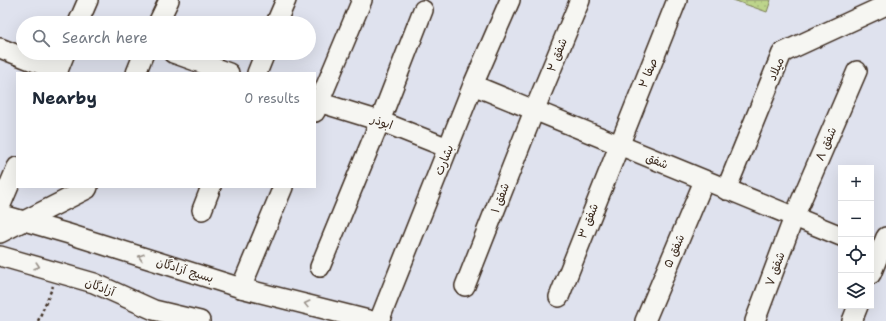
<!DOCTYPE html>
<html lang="en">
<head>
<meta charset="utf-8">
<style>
	:root { --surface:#fff; --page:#f2f2f3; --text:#1f2937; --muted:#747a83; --line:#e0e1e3 }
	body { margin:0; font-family:"Shantell Sans","Playpen Sans Arabic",sans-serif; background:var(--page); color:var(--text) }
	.controls { position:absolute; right:12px; bottom:12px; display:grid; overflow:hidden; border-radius:0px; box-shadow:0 4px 16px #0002 }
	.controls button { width:36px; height:36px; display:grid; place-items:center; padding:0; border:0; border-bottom:1px solid var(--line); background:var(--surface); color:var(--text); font:20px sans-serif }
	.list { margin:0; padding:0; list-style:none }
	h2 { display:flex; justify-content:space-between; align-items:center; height:52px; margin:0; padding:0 16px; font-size:17px }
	h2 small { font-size:13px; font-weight:400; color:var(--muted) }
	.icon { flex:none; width:22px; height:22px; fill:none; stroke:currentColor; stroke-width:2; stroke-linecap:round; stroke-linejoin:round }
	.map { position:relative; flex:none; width:886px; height:321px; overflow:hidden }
	.search { position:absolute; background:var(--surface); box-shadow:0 4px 16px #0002; left:16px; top:16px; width:300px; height:44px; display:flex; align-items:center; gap:10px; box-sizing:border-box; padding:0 14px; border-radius:22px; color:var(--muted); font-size:15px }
	.panel { position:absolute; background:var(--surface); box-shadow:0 4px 16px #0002; left:16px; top:72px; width:300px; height:116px; border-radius:0px }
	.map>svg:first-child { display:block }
</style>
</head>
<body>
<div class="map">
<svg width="886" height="321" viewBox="0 0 886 321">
	<defs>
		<pattern id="green-dots" width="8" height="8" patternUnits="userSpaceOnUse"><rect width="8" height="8" fill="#bdd48b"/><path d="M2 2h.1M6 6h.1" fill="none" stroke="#a3b678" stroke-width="1.8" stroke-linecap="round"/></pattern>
	</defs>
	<rect width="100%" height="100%" fill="#dfe2ee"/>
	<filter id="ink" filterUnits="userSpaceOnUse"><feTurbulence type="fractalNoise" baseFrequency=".025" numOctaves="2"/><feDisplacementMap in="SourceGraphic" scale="8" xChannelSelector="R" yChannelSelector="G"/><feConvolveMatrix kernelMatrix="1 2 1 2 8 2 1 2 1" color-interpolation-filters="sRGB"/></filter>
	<g filter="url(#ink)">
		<polygon fill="url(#green-dots)" stroke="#7c7f54" points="733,0 771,0 767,12"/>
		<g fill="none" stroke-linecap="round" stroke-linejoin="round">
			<g stroke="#3b2a1e" stroke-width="22">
				<g id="minor">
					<polyline points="78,23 88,0"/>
					<polyline points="158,23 169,0"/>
					<polyline points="276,23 286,0"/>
					<polyline points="0,48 58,71"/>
					<polyline points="173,53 229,73"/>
					<polyline points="57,73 65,53"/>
					<polyline points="136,73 144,53"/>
					<polyline points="257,73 265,53"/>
					<polyline points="473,85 841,236"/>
					<polyline points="315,101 380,121 448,148"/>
					<polyline points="315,112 362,0"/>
					<polyline points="726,190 782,53 886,5"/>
					<polyline points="0,207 17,167"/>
					<polyline points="202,210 211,187"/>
					<polyline points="0,214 69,234 241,288 372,321"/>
					<polyline points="0,233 87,189 88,187"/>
					<polyline points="0,256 94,283 154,310 200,321"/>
					<polyline points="320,267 380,121 423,10"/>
					<polyline points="871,274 886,237"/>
					<polyline points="465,286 534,111 580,0"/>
					<polyline points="241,288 283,187"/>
					<polyline points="559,297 677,0"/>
					<polyline points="379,321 473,85 510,0"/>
					<polyline points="645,321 704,181"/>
					<polyline points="755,321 794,217 857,71"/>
					<polyline points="852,321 858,306"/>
				</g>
			</g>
			<polyline stroke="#3b2a1e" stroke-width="2.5" stroke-dasharray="3 3" stroke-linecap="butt" points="38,321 53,286"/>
			<use href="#minor" stroke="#f6f6f2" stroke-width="19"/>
		</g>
		<defs><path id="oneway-chevron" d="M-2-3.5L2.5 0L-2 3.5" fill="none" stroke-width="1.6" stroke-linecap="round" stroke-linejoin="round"/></defs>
		<g stroke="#989088">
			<use href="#oneway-chevron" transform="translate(141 257) rotate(-163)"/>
			<use href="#oneway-chevron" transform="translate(37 266) rotate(18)"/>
			<use href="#oneway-chevron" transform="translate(307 304) rotate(-166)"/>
		</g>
	</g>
	<g text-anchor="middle" stroke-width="3" stroke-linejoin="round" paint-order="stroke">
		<g font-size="12" fill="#3b2a1e" stroke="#f6f6f2">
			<text transform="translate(557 55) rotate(-68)" y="4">شفق ۲</text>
			<text transform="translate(776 69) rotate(-67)" y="4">میلاد</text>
			<text transform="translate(648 73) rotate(-68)" y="4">صفا ۲</text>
			<text transform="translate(382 122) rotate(20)" y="4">ابوذر</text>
			<text transform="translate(826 144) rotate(-67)" y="4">شفق ۸</text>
			<text transform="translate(444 160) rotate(-68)" y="4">بشارت</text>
			<text transform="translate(657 161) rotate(22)" y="4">شفق</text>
			<text transform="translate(500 198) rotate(-69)" y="4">شفق ۱</text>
			<text transform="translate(588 221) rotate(-69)" y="4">شفق ۳</text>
			<text transform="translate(674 251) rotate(-67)" y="4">شفق ۵</text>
			<text transform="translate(775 269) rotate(-70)" y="4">شفق ۷</text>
			<text transform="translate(185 270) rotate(17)" y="4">بسیج آزادگان</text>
			<text transform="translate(100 287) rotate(21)" y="4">آزادگان</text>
		</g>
	</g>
</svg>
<div class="controls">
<button>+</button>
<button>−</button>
<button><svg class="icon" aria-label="locate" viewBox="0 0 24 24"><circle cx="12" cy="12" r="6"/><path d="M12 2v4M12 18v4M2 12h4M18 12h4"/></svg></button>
<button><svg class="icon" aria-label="layers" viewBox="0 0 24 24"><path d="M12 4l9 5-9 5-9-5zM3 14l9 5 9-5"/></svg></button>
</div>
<div class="search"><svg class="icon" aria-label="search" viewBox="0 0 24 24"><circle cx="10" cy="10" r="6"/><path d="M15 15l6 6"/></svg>Search here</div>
<section class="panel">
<h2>Nearby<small>0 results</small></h2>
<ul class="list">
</ul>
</section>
</div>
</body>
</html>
